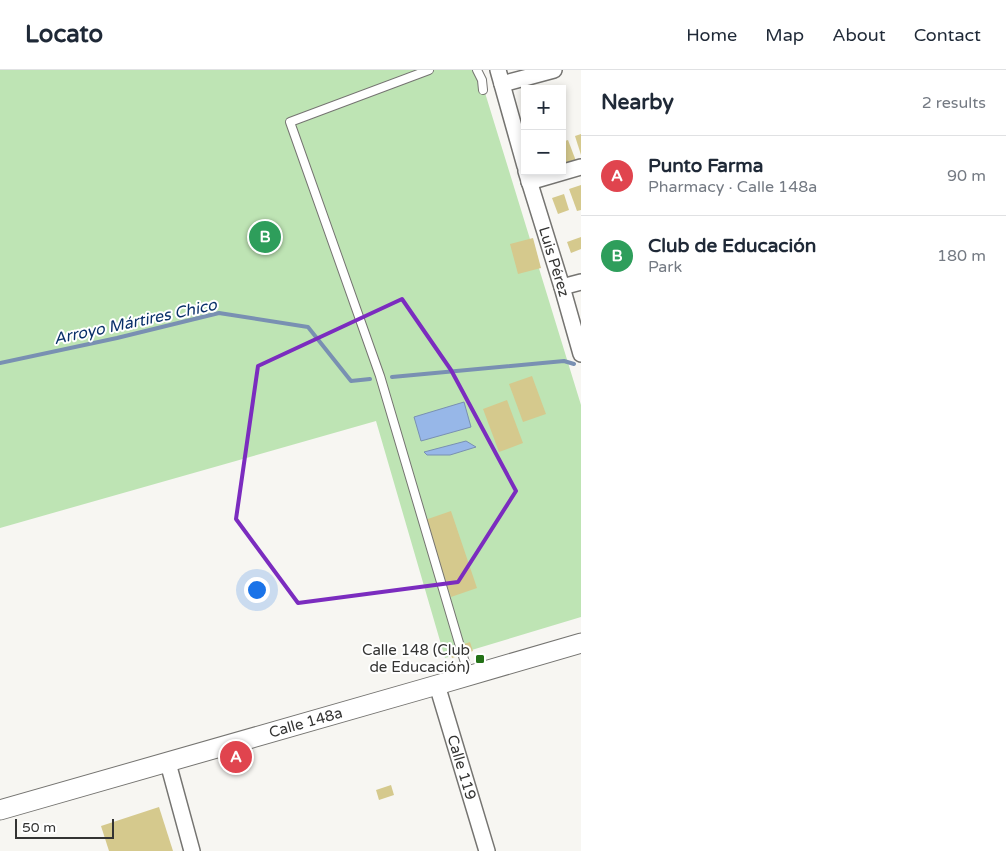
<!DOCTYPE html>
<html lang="en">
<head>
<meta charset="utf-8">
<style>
	:root { --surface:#fff; --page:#f2f2f3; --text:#1f2937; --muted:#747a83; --line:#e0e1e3; --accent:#237116 }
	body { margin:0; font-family:"Varela Round",sans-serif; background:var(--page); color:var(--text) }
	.controls { position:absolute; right:15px; top:15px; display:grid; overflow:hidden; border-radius:0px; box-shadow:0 2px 8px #0003 }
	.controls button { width:45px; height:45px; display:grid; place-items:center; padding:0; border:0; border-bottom:1px solid var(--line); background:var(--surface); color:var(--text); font:25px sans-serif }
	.scale { position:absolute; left:15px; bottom:12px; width:99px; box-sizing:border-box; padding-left:5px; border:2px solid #343433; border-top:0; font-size:14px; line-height:18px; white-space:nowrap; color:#343433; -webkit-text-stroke:4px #fff; paint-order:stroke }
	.you { position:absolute; left:256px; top:519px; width:18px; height:18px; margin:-12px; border:4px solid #fff; border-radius:50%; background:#1a73e8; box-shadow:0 0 0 8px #1a73e833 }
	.badge { display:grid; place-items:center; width:32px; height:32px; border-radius:50%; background:var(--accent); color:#fff; font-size:16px; font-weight:700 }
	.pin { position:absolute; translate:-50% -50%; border:2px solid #fff; box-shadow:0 1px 5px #0006 }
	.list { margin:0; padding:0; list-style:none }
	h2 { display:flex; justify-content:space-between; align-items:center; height:65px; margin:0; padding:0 20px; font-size:21px }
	h2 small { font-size:16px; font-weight:400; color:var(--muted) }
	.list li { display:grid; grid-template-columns:32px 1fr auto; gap:15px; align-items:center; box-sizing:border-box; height:80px; padding:0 20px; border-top:1px solid var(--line) }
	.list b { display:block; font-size:19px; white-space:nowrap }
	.list p { margin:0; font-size:16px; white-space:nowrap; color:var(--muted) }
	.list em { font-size:16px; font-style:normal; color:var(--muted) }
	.map { position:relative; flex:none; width:581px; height:781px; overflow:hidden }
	header { display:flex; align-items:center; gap:30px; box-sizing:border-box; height:70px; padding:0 25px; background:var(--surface); border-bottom:1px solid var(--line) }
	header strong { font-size:24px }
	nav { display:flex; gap:28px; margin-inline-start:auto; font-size:18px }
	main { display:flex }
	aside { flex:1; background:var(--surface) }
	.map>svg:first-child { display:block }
</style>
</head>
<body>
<header>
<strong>Locato</strong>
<nav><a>Home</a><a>Map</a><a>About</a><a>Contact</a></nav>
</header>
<main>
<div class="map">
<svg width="581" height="781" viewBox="0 0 581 781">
	<rect width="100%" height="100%" fill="#f7f6f2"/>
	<polygon fill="#bee4b4" points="0,0 478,0 581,335 581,547 445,588 376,351 0,458"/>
	<g fill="#97b7e8" stroke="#7990b2">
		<polygon points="464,332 471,357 421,371 414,347"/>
		<polygon points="466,371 476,377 450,385 427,385 424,382"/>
	</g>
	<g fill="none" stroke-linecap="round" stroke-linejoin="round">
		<g stroke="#7990b2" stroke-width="4">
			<polyline points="0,293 117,268 219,243 308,257 351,311 370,309"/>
			<polyline points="392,307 564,291 574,294"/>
		</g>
	</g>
	<g fill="#d5c98d">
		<polygon points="581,64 581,85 575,66"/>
		<polygon points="568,70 576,91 564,96 562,91 562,72"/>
		<polygon points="581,115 581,140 577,141 569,119"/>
		<polygon points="564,124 569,140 558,144 552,128"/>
		<polygon points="581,167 581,179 571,183 567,172"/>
		<polygon points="533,168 541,198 518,204 510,174"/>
		<polygon points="532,306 546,344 523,352 509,314"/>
		<polygon points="507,330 523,373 499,382 483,339"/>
		<polygon points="451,441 477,518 451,527 425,450"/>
		<polygon points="470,572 473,581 452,588 449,579"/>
		<polygon points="391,715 394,725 379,730 376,720"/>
		<polygon points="159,737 173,781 109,781 101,756"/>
	</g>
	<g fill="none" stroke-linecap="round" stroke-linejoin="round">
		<g stroke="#757471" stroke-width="10">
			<g id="service">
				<polyline points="429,0 290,52 380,306 462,583 469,605"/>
				<polyline points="477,0 482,10 483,20"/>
			</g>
		</g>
		<g stroke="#757471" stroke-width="18">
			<g id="minor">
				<polyline points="498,0 525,96"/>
				<polyline points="502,14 554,0"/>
				<path id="s1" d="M 526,101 L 562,217 L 581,284"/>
				<polyline points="529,112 581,97"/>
				<polyline points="562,217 581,212"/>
				<path id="s2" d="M 437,615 L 487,781"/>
				<polyline points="168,693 192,781"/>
			</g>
		</g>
		<g stroke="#757471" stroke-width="21">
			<g id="tertiary">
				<path id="s3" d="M 0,740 L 437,615 L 581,573"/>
			</g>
		</g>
		<use href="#service" stroke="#fff" stroke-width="8"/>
		<use href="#minor" stroke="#fff" stroke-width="15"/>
		<use href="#tertiary" stroke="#fff" stroke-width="19"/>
	</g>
	<path fill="none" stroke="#7b2cbf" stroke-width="4" stroke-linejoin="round" d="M 402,229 L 451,300 L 516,421 L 458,512 L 298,533 L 236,449 L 258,296 Z"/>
	<rect fill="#237116" stroke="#fff" stroke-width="2" x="475" y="584" width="10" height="10" rx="2.5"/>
	<g text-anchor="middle" stroke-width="4" stroke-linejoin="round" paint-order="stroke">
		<g font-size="15" fill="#343433" stroke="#fff">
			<text dy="5" stroke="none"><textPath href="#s1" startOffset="95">Luis Pérez</textPath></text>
			<text dy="5" stroke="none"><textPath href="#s3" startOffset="318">Calle 148a</textPath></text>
			<text dy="5" stroke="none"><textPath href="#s2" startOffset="86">Calle 119</textPath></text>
		</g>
		<g font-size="15" fill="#343433" stroke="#fff" text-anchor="end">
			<text x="470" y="585">Calle 148 (Club<tspan x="470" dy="17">de Educación)</tspan></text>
		</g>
		<g font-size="16" font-style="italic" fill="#093069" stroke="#fff">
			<text transform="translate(135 251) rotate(-12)" y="6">Arroyo Mártires Chico</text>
		</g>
	</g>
</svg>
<div class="controls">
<button>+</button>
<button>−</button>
</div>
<div class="scale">50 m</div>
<div class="you"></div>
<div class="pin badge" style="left:236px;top:687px;background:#e0444e">A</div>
<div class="pin badge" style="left:265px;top:167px;background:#2e9e5b">B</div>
</div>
<aside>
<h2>Nearby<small>2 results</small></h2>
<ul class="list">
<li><span class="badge" style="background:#e0444e">A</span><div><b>Punto Farma</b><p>Pharmacy · Calle 148a</p></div><em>90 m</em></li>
<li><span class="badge" style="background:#2e9e5b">B</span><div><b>Club de Educación</b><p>Park</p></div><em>180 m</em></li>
</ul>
</aside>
</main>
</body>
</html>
